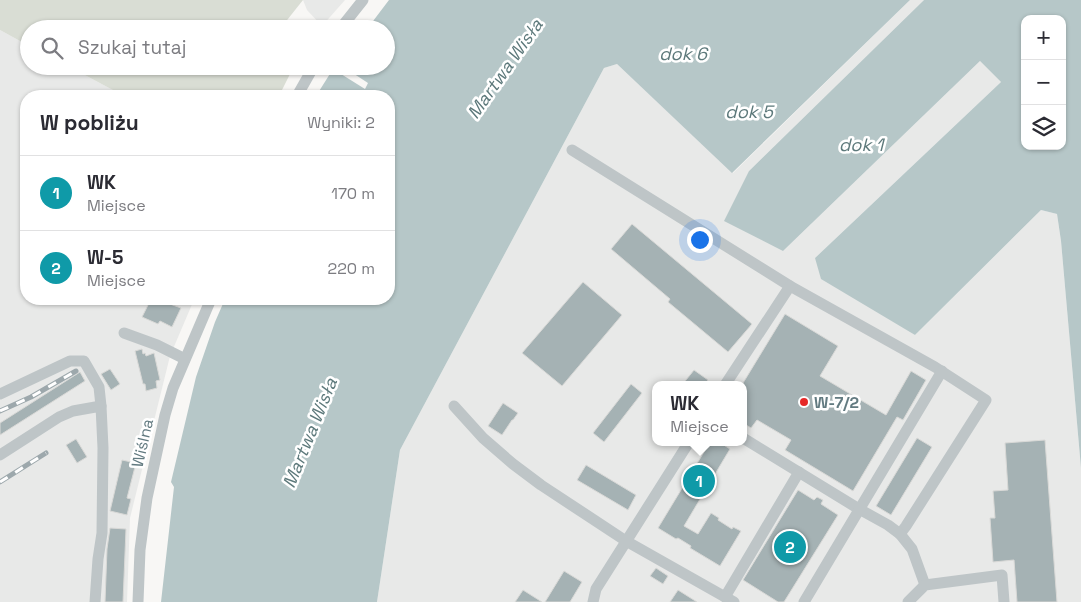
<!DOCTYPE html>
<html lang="pl">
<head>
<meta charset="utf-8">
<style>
	:root { --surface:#fff; --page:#f7f7f7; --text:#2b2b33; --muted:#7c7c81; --line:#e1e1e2; --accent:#111827 }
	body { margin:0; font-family:"Space Grotesk",sans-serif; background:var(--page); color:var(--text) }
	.controls { position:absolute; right:15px; top:15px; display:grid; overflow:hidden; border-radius:10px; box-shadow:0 1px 4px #0004 }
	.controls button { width:45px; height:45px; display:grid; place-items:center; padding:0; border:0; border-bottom:1px solid var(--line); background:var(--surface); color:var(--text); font:25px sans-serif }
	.you { position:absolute; left:699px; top:239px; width:18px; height:18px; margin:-12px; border:4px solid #fff; border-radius:50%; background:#1a73e8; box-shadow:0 0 0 8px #1a73e833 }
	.badge { display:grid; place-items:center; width:32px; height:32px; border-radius:50%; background:var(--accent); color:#fff; font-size:16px; font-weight:700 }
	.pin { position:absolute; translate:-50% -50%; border:2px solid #fff; box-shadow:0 1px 5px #0006 }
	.popup { position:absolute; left:652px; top:381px; width:95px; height:65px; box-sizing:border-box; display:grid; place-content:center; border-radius:10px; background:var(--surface); filter:drop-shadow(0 1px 4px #0005); font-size:16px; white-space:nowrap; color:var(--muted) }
	.popup b { font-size:19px; color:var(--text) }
	.popup::after { content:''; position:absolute; left:50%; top:100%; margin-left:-10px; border:10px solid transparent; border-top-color:var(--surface) }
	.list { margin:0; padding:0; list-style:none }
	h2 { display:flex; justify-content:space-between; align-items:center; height:65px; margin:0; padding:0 20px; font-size:21px }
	h2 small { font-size:16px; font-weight:400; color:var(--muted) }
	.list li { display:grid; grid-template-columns:32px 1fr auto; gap:15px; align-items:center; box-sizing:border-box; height:75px; padding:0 20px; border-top:1px solid var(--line) }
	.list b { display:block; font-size:19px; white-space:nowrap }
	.list p { margin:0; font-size:16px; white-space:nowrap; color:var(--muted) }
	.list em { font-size:16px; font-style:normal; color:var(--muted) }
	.icon { flex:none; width:28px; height:28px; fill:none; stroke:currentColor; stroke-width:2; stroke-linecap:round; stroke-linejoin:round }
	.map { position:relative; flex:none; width:1081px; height:602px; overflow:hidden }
	.search { position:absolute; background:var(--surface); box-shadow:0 1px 4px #0004; left:20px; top:20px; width:375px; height:55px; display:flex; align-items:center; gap:12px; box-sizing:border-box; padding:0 18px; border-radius:28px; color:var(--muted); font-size:19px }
	.panel { position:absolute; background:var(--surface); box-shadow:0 1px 4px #0004; left:20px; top:90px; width:375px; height:215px; border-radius:20px }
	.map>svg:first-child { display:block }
</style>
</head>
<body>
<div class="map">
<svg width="1081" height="602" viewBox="0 0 1081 602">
	<rect width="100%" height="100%" fill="#f8f7f5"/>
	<g fill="#e8e9e8" fill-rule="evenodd">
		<polygon points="303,0 345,0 322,26 307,10"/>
		<path d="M 910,0 L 924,0 L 749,171 L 783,251 L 980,61 L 1001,82 L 815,258 L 915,335 L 1041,210 L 1057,214 L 1061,241 L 1081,468 L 1081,602 L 377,602 L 400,450 L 604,68 L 617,64 L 733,173 ZM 655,385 L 743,385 L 743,442 L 655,442 Z"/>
		<polygon points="0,30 29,46 29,66 68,66 124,96 26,96 26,299 186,299 193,302 170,356 130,518 127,602 0,602"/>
	</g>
	<g fill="#d9ddd4">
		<polygon points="0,0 303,0 280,29 29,29 29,46 0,30"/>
		<polygon points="68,66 294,66 279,96 124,96"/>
	</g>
	<g fill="#b6c7c8" fill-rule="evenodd">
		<polygon points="389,0 910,0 732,173 617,64 604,68 400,450 377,602 161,602 174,487 171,482 196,377 215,322 225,299 389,299 389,96 316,96 333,69 365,89 368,83 342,66 386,66 386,29 367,29"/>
		<path d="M 924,0 L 1081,0 L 1081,468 L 1061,241 L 1057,214 L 1041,210 L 915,335 L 821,279 L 815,258 L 1001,82 L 980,61 L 783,251 L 724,221 L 749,171 ZM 1025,19 L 1062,19 L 1062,146 L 1025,146 Z"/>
	</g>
	<g fill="#a5b2b4" stroke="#d9d9d7">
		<polygon points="632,224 752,324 728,352 668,302 670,299 611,249"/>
		<polygon points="583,282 622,315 562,386 522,353"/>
		<polygon points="151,299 156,299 181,308 172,327 160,321 158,324 142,317"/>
		<polygon points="785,314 838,346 820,376 886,415 911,371 926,380 903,420 897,417 853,491 785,450 791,440 757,420 751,428 743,423 743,383"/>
		<polygon points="142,349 143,354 145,353 146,356 154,353 160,380 156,381 157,388 146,391 145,384 143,384 135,351"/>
		<polygon points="110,369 120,384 111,390 101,374"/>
		<polygon points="694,370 708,380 704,385 682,385"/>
		<polygon points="80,372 85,381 0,435 0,423"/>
		<polygon points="631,384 642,393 604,442 593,433"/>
		<polygon points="503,403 518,413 513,420 512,420 502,435 488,426"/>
		<polygon points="917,438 932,447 891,515 876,506"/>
		<polygon points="76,439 87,457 77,463 66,445"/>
		<polygon points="1045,440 1057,602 1017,602 1014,560 993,562 990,518 995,518 993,491 1008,490 1005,443"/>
		<polygon points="710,442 719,442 730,449 684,526 698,534 711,513 719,518 718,520 732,529 733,527 741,531 720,566 690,548 691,546 678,538 676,539 658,528"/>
		<polygon points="122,460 136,463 127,498 131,499 127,515 110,511"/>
		<polygon points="586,465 636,495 628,510 577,480"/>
		<polygon points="798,490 814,500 817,497 823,500 821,504 838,515 784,602 778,602 743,580"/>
		<polygon points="110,528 126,529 123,602 105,602 107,549"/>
		<polygon points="656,568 668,576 663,584 650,576"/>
		<polygon points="564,571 582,582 570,602 545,602"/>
		<polygon points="523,590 542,602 515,602"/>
		<polygon points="678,590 697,602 670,602"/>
	</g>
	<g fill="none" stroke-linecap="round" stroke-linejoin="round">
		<g stroke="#bec5c7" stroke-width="11">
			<polyline points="340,29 363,0"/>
			<polyline points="297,96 314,66"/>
			<polyline points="572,150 790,286 935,367 986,400 906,526 900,534"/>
			<polyline points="124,333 157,345 185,359"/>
			<polyline points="725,385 790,286"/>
			<polyline points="0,394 70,361 84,361 99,387 101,406"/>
			<polyline points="454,406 483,438 513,464 541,485 626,541 734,602"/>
			<polyline points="743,438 859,509 888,525 900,534 912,549 925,585"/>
			<polyline points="0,455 59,417 73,411 101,406 103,448 102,533 98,559 95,602"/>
			<polyline points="725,597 799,472"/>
			<polyline points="138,602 140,550 147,498 165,415 173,388 211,299"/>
			<polyline points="593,602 596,589 689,442"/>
			<polyline points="804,602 942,371"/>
			<polyline points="908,602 925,585 1002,575 1004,602"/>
		</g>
		<g stroke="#9da8ac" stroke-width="5">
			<g id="rail">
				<polyline points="0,411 31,397 76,371"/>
				<polyline points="0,482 46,453"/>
			</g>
		</g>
		<use href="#rail" stroke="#fff" stroke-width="3" stroke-dasharray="9" stroke-linecap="butt"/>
	</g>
	<circle fill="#e62827" stroke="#fff" stroke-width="2" cx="804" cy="402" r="5"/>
	<g text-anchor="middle" stroke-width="5" stroke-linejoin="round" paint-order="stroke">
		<g font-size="16" font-weight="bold" fill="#627a80" stroke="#fff" text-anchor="start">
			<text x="814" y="408">W-7/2</text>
		</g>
		<g font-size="16" fill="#627a80" stroke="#fff">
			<text transform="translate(142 443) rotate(-77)" y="6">Wiślna</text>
		</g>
		<g font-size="18" font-style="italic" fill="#5d797b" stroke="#fff">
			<text x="683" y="60">dok 6</text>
			<text transform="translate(505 69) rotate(-55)" y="6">Martwa Wisła</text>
			<text x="749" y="118">dok 5</text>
			<text x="861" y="151">dok 1</text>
			<text transform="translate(310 433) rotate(-68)" y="6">Martwa Wisła</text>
		</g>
	</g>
</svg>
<div class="controls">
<button>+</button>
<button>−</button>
<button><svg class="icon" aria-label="layers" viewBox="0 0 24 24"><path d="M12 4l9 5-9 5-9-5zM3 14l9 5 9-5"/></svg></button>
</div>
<div class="you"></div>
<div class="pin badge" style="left:699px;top:481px;background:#0f9aa8">1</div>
<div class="popup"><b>WK</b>Miejsce</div>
<div class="pin badge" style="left:790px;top:547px;background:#0f9aa8">2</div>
<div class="search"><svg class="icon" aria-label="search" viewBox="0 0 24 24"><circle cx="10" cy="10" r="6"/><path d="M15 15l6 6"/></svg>Szukaj tutaj</div>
<section class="panel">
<h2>W pobliżu<small>Wyniki: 2</small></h2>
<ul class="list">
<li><span class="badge" style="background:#0f9aa8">1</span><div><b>WK</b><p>Miejsce</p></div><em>170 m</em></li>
<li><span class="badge" style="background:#0f9aa8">2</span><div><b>W-5</b><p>Miejsce</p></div><em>220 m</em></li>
</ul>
</section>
</div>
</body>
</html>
